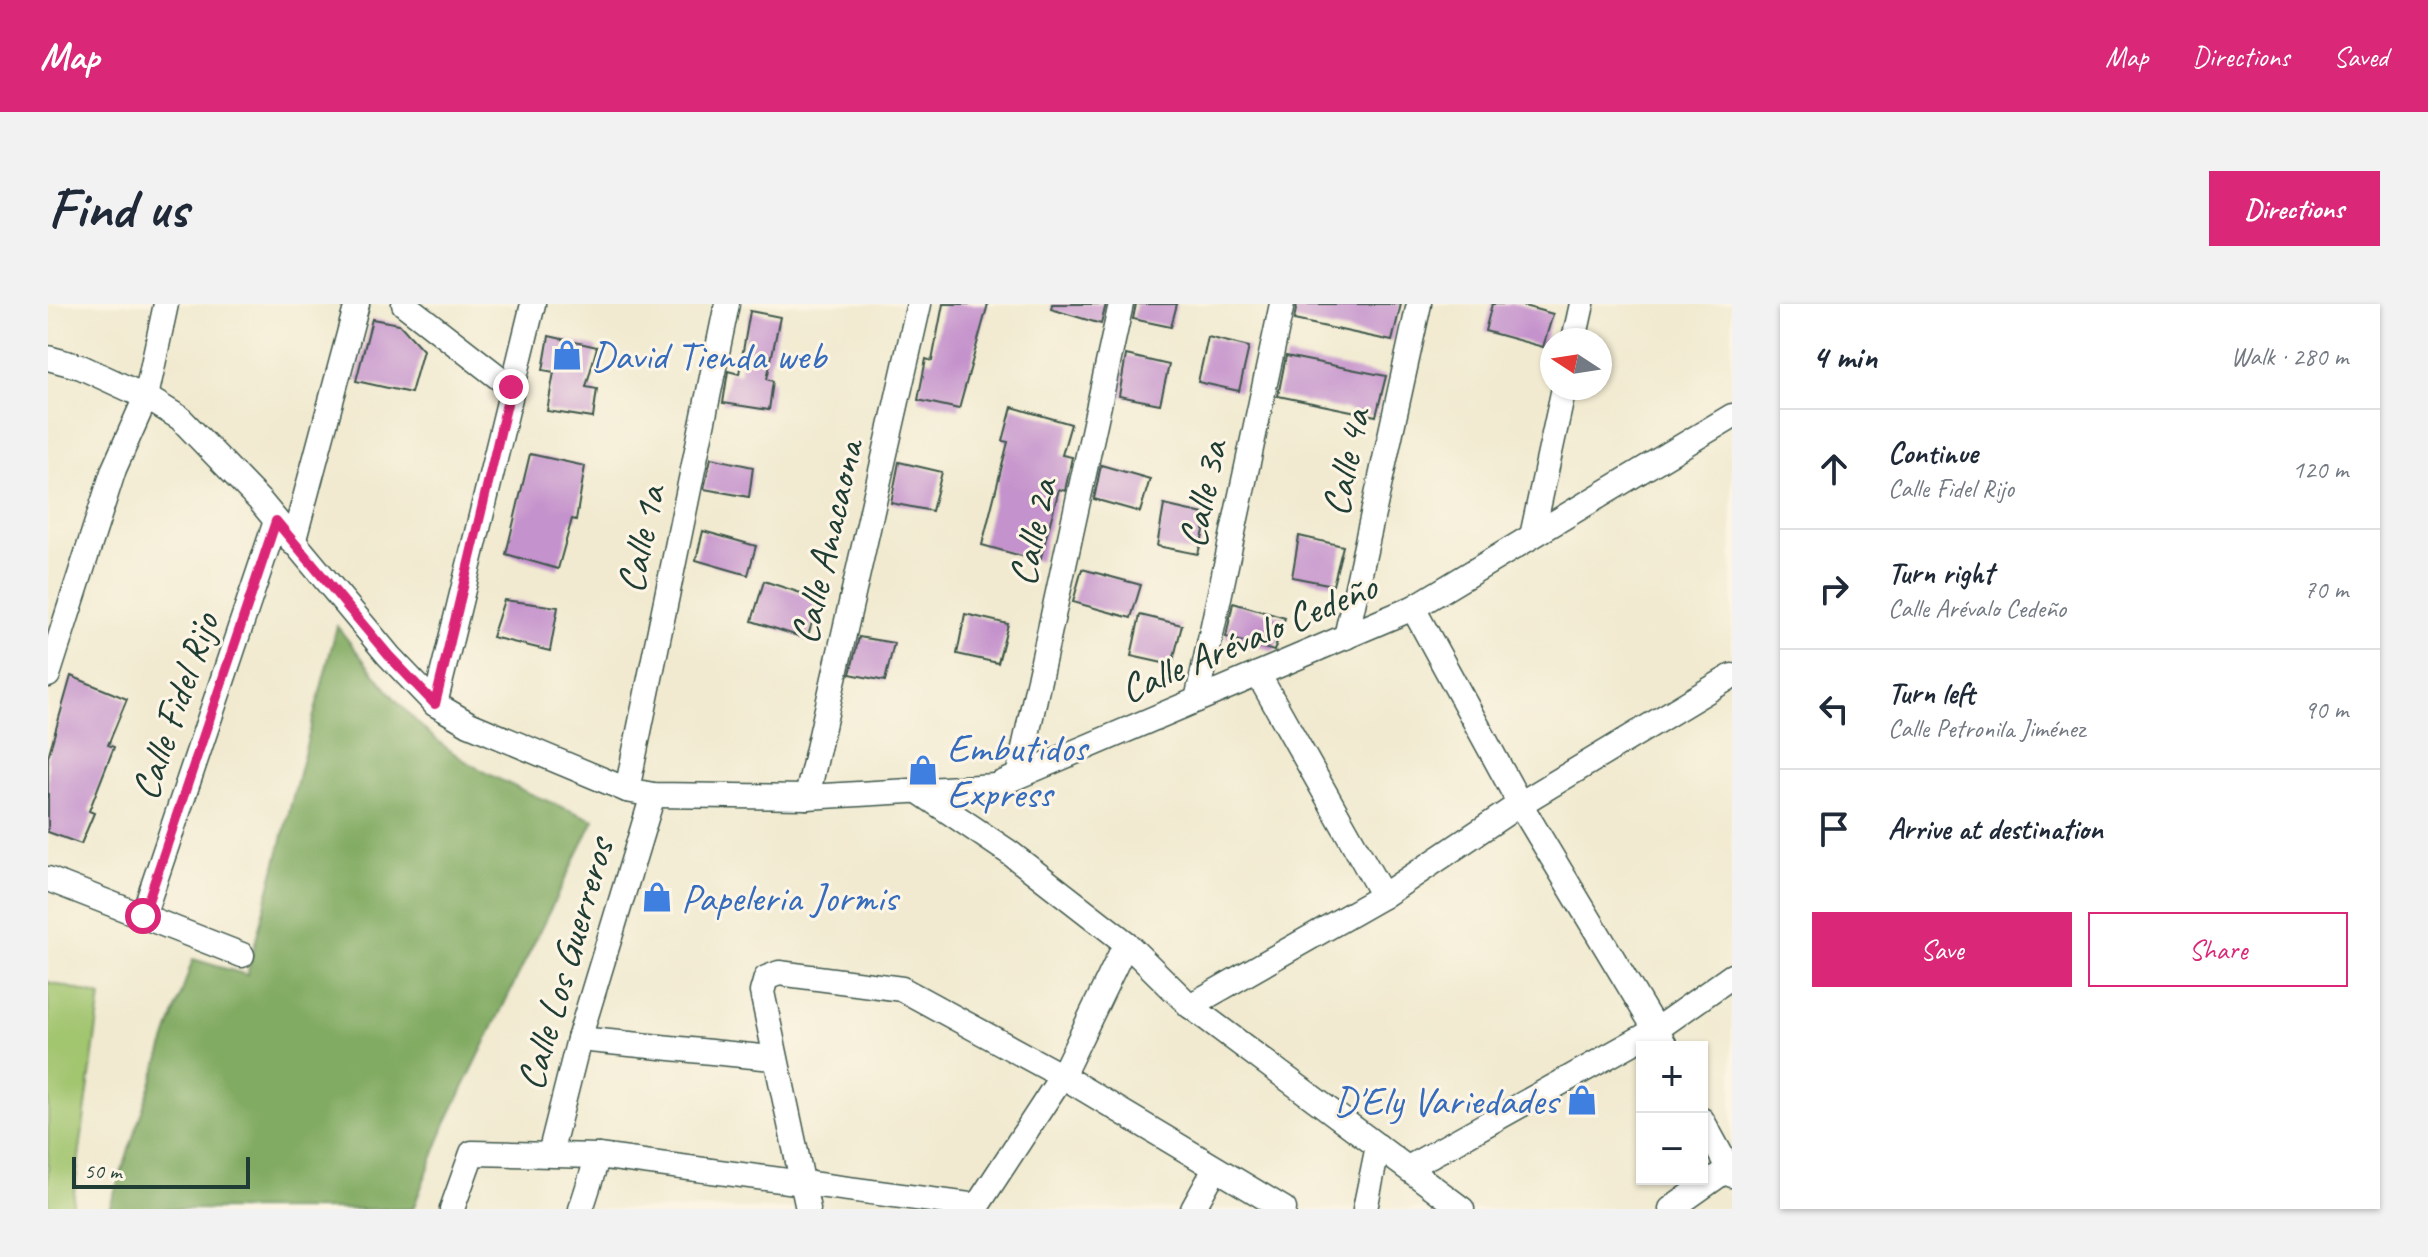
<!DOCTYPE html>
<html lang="en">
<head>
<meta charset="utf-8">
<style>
	:root { --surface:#fff; --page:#f2f2f3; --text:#1f2937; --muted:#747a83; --line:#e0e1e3; --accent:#db2777 }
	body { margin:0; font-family:Caveat,sans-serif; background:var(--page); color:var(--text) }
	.controls { position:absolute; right:24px; bottom:24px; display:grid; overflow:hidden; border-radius:0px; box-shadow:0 2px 6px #0004 }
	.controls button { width:72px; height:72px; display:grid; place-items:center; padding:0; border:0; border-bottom:2px solid var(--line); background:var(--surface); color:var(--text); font:40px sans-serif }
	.compass { position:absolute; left:1492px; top:24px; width:72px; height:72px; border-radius:50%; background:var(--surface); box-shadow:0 2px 6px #0004; rotate:282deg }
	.scale { position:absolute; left:24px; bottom:20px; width:178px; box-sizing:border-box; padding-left:8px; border:4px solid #1f3d34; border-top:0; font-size:22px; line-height:28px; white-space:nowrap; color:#1f3d34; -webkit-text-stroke:6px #fcf5e5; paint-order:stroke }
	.stop { position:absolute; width:24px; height:24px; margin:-18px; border:6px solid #db2777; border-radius:50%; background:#fff }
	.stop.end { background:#db2777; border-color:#fff; box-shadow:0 2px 8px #0008 }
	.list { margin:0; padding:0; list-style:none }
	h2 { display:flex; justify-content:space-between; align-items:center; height:104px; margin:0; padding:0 32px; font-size:34px }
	h2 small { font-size:26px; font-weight:400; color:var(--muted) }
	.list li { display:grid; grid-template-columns:52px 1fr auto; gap:24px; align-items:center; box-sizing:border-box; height:120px; padding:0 32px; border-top:2px solid var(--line) }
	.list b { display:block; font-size:30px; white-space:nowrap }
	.list p { margin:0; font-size:26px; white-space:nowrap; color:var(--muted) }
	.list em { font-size:26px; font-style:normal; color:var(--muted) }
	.actions { display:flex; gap:16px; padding:24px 32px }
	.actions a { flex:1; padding:18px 0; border:2px solid var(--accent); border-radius:0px; text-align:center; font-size:28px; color:var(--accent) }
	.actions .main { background:var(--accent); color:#fff }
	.icon { flex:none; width:44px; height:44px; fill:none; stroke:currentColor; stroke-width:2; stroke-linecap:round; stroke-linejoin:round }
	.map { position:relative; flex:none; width:1684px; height:905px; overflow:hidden; border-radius:0px }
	header { display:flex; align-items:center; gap:48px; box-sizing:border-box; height:112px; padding:0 40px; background:var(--accent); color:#fff }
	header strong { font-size:38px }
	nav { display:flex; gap:44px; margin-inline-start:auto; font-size:28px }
	.intro { display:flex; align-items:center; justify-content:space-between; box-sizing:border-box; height:192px; padding:0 48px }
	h1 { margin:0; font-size:56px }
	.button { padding:20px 36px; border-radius:0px; background:var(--accent); color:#fff; font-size:28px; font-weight:700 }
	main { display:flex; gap:48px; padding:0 48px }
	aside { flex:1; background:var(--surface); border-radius:0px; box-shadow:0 2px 6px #0004 }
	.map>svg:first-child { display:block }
</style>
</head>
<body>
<header>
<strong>Map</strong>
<nav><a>Map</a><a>Directions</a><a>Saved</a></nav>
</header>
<div class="intro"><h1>Find us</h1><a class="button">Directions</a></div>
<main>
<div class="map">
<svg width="1684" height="905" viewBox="0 0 1684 905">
	<rect width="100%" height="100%" fill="#fcf5e5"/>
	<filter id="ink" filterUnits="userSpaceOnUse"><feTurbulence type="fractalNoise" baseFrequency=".0125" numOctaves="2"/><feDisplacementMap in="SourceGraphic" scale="16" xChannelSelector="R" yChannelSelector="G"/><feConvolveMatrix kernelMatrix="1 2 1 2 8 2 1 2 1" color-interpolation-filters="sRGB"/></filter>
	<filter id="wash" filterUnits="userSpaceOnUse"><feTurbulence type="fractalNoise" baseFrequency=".006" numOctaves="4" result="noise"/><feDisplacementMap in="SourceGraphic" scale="32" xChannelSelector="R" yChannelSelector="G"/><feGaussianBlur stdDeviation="1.8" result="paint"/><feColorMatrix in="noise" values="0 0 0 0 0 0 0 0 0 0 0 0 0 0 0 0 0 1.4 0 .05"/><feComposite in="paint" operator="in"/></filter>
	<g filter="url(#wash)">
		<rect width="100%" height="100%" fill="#f1ead0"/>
		<polygon fill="#a2c56f" stroke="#608152" stroke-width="2" points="0,678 53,692 24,905 0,905"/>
		<path fill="#81aa62" stroke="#50744b" stroke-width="2" d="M 289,322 C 326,369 364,424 416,456 C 457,481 502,498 546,516 L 398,819 L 365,905 L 61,905 L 145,655 L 199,671 Z"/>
		<g id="blocks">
			<g fill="#c492cc">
				<polygon points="895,0 940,0 911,105 870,96 878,55 884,57"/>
				<polygon points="1004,0 1058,0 1053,20 1003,5"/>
				<polygon points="1088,0 1129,0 1123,23 1085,15"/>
				<polygon points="1249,0 1353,0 1344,37 1246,16"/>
				<polygon points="1444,0 1469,0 1505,10 1495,43 1437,27"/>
				<polygon points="702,7 732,13 719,75 725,77 721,106 675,99 680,67 691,70"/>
				<polygon points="324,15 351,20 375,46 363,89 308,77"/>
				<polygon points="501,32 549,43 538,83 549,85 545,114 499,107 506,68 495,66"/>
				<polygon points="1160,33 1201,43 1191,87 1150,78"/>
				<polygon points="1078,51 1121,61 1112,100 1071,92"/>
				<polygon points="1238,52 1338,72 1328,112 1230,92"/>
				<polygon points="964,103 1023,120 1014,151 1024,153 1017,187 1011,185 992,257 934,241 960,138 955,137"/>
				<polygon points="482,150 537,162 528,216 524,215 510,265 458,250"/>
				<polygon points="663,154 705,163 701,193 656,185"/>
				<polygon points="851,158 894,168 884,207 843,199"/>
				<polygon points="1053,161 1102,175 1092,208 1046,195"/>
				<polygon points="1116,201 1160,211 1150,250 1109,242"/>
				<polygon points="655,227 708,242 700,271 648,256"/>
				<polygon points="1251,232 1295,242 1285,281 1244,273"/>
				<polygon points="1034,265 1093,281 1083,314 1025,298"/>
				<polygon points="716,277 771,295 759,335 704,317"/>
				<polygon points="456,296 510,303 502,347 444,333"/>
				<polygon points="1185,299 1237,314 1226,347 1178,333"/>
				<polygon points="917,310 960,320 950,359 909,350"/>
				<polygon points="1092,311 1134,321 1124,361 1083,352"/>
				<polygon points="811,333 846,339 837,377 802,370"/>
				<polygon points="23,372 79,395 60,441 66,443 41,507 46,509 33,540 0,528 0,453"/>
			</g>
		</g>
	</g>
	<g filter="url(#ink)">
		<use href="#blocks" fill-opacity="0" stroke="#3e574b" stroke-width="2"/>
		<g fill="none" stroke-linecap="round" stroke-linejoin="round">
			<g stroke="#3e574b" stroke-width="27">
				<g id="minor">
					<polyline points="356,0 463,83"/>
					<polyline points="1526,36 1534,0"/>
					<polyline points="0,54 33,63 98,93 132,114 212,197 341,352 387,400 421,420 579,486 605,491 759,493 947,482 1365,304 1684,112"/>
					<polyline points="1484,232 1516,84"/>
					<polyline points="245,239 309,0"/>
					<polyline points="1365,304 1472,500 1618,743"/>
					<polyline points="1298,333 1371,0"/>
					<polyline points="1210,370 1335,592"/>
					<polyline points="0,371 66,165 98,93 118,0"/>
					<polyline points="1149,396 1234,0"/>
					<polyline points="387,400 485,0"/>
					<polyline points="970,472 1073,0"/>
					<polyline points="579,486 679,0"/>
					<polyline points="870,487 962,549 1078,639 1142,702 1414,905"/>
					<polyline points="759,493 871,0"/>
					<polyline points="0,575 194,651"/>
					<polyline points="95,612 228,217"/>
					<polyline points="1142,702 1335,592 1472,500 1684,372"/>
					<polyline points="531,735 725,754"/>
					<polyline points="1654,816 1684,871"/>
					<polyline points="502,850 531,735 605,491"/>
					<polyline points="1360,864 1609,725 1684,672"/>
					<polyline points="404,905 424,849 550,852 929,902"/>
					<polyline points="533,905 550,852"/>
					<polyline points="760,905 714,688 718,674 731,669 854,685 1014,772 1236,905"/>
					<polyline points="927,905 1014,772 1078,639"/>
					<polyline points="1145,905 1167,865"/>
					<polyline points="1317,905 1330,842"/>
					<polyline points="1623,905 1684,862"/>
				</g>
			</g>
			<use href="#minor" stroke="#fff" stroke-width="24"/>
		</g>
	</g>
	<g fill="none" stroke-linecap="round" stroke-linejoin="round" filter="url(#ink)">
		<polyline stroke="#db2777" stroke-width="10" points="95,612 228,217 341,352 387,400 463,83"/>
	</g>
	<defs>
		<g id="shop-bare" transform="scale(2.4)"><path d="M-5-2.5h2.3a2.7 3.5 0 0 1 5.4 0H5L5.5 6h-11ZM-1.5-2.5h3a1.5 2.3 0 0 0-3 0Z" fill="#3f7fe0" stroke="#fcf5e5" stroke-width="2.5" paint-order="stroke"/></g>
	</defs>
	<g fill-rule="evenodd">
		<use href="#shop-bare" x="519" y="51"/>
		<use href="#shop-bare" x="875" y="466"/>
		<use href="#shop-bare" x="609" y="593"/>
		<use href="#shop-bare" x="1534" y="796"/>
	</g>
	<g text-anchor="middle" stroke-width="6" stroke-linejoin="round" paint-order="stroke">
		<g font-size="40" fill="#366cbe" stroke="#fcf5e5" text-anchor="start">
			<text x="543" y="65">David Tienda web</text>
			<text x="899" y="457">Embutidos<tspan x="899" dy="46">Express</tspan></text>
			<text x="633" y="607">Papeleria Jormis</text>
			<text x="1510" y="810" text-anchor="end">D'Ely Variedades</text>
		</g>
		<g font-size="40" fill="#1f3d34" stroke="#fcf5e5">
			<text transform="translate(1297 158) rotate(-78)" y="14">Calle 4a</text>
			<text transform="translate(1154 190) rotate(-78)" y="14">Calle 3a</text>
			<text transform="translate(984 228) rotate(-78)" y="14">Calle 2a</text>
			<text transform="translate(592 235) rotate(-78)" y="14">Calle 1a</text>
			<text transform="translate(778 238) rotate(-77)" y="14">Calle Anacaona</text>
			<text transform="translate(1200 333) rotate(-23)" y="14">Calle Arévalo Cedeño</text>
			<text transform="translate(126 402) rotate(-71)" y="14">Calle Fidel Rijo</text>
			<text transform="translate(516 660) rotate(-74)" y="14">Calle Los Guerreros</text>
		</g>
	</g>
</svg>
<div class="controls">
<button>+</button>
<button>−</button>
</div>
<svg class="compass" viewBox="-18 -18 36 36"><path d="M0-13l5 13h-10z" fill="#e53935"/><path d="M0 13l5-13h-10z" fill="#747a83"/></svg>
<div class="scale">50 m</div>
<div class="stop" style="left:95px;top:612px"></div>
<div class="stop end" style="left:463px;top:83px"></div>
</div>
<aside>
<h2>4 min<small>Walk · 280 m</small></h2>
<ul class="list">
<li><svg class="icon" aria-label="ahead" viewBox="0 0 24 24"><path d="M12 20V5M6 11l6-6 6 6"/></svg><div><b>Continue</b><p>Calle Fidel Rijo</p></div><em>120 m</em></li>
<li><svg class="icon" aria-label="right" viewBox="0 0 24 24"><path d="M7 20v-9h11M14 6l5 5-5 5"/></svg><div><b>Turn right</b><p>Calle Arévalo Cedeño</p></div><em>70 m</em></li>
<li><svg class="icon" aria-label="left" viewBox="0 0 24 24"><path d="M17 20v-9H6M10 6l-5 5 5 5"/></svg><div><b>Turn left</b><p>Calle Petronila Jiménez</p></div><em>90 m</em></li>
<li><svg class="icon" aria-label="arrive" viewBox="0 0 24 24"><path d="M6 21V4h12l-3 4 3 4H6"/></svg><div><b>Arrive at destination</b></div></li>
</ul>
<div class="actions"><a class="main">Save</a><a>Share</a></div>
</aside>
</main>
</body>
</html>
